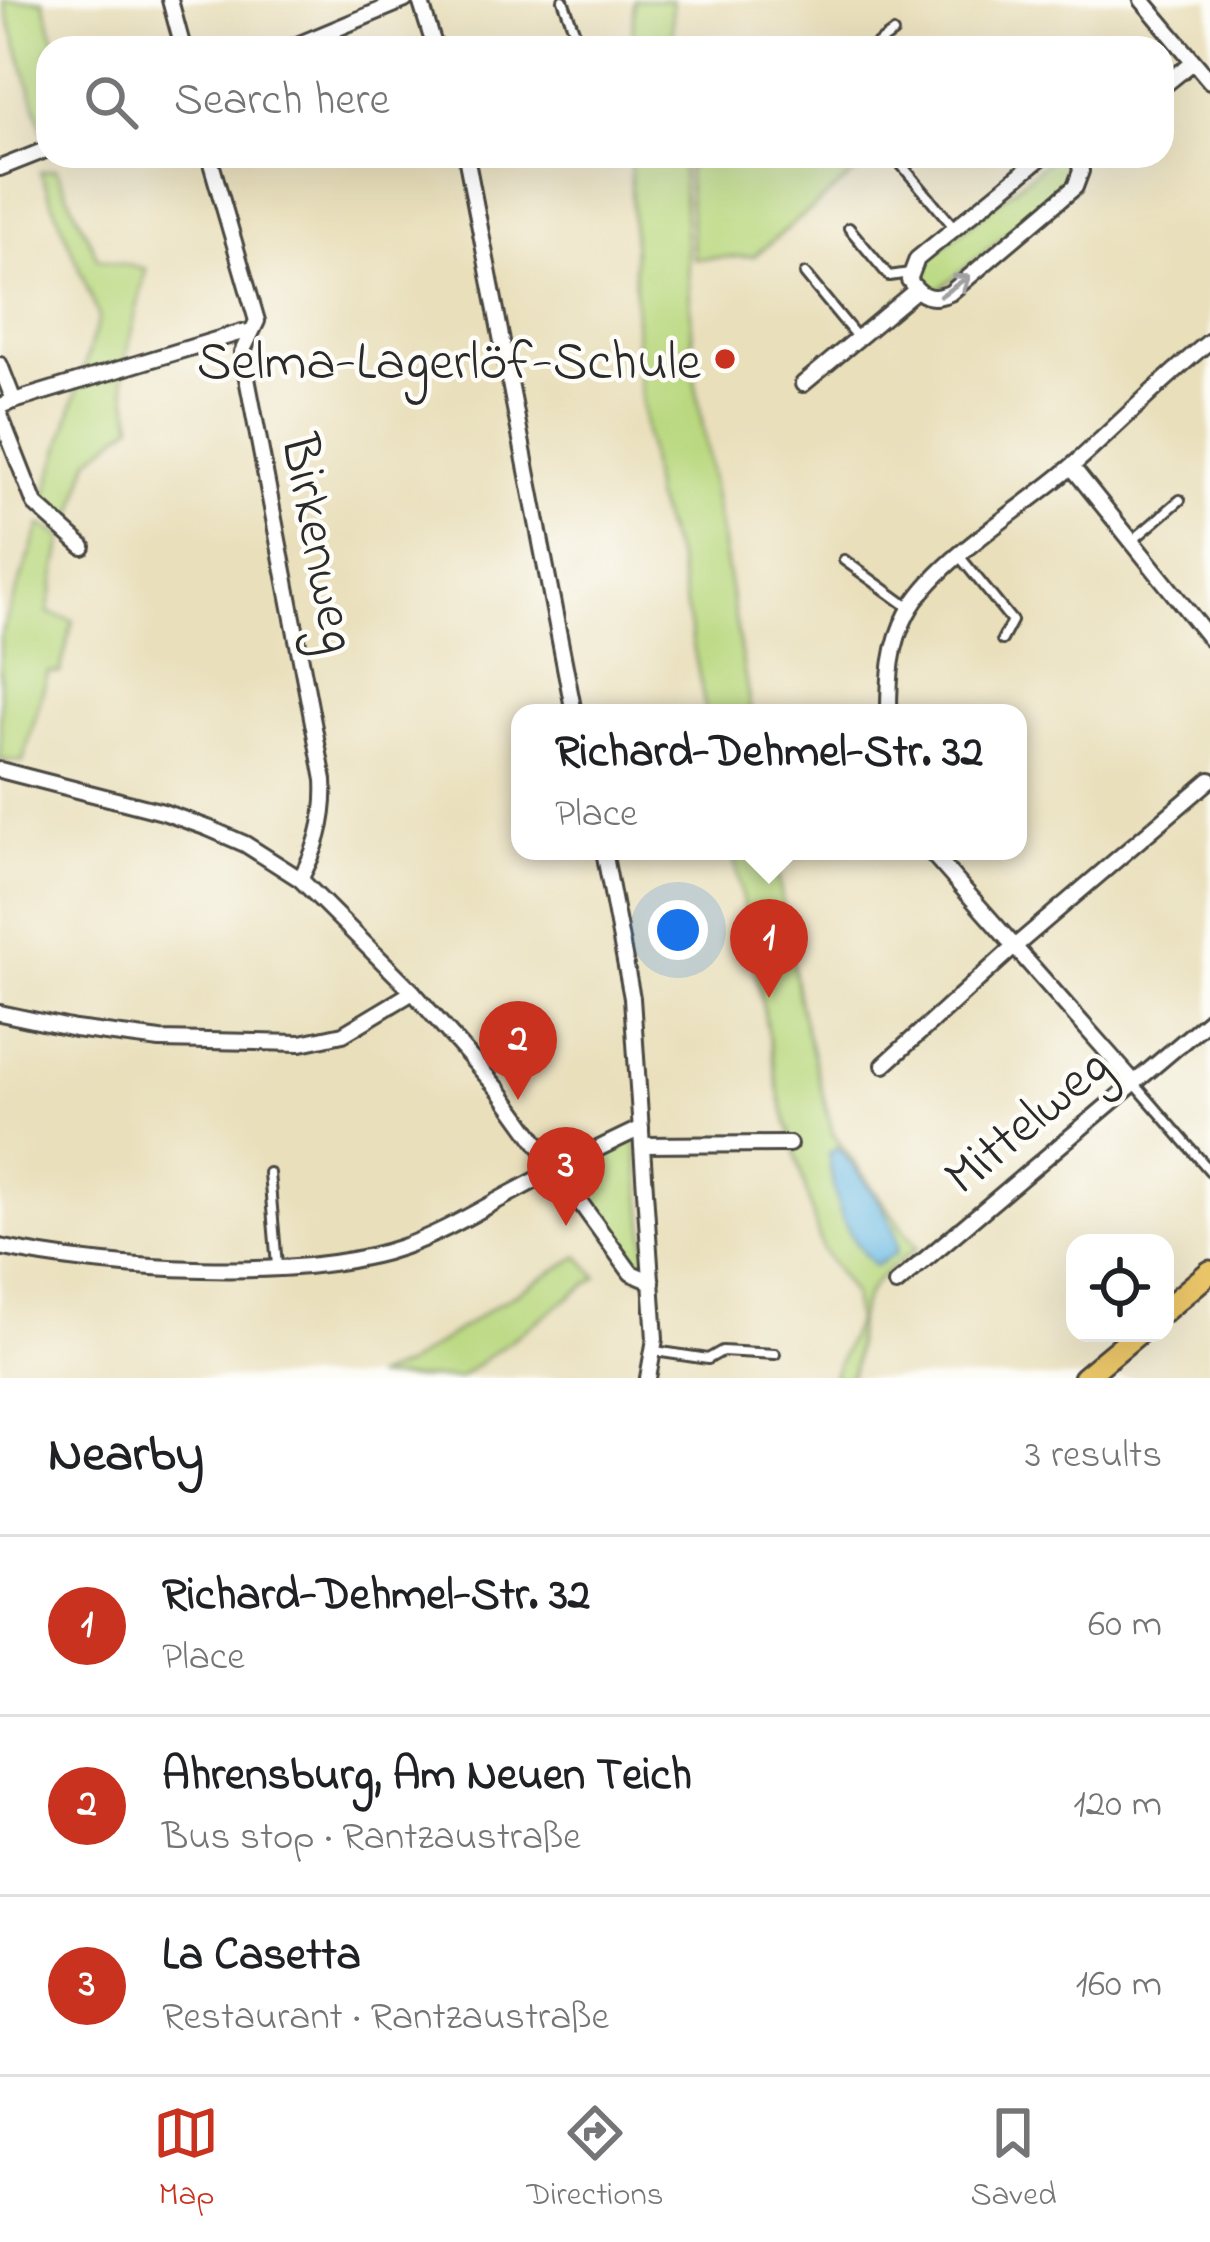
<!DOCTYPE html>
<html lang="en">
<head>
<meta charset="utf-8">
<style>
	:root { --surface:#fff; --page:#f6f6f6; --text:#202124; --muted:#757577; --line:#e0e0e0; --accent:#c8321e }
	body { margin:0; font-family:"Indie Flower",sans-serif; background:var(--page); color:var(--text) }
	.controls { position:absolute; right:36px; bottom:36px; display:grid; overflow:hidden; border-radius:24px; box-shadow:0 12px 48px #0002 }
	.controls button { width:108px; height:108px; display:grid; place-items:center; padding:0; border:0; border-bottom:3px solid var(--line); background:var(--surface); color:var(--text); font:60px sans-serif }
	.you { position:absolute; left:678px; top:930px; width:42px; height:42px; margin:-30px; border:9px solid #fff; border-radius:50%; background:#1a73e8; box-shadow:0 0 0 18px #1a73e833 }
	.badge { display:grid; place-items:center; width:78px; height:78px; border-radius:50%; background:var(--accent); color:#fff; font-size:39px; font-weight:700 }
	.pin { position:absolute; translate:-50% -99px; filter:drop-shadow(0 3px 6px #0008) }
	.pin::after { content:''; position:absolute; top:63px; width:42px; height:36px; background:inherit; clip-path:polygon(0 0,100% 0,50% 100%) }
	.popup { position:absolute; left:511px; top:704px; width:516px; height:156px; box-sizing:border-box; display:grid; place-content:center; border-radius:24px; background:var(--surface); filter:drop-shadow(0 3px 9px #0005); font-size:39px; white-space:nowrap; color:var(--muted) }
	.popup b { font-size:45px; color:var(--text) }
	.popup::after { content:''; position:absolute; left:50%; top:100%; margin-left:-24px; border:24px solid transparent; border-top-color:var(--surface) }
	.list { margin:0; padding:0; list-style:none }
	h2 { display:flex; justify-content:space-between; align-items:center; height:156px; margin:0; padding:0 48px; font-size:51px }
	h2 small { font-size:39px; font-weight:400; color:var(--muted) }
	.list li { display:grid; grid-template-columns:78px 1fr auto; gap:36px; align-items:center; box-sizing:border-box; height:180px; padding:0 48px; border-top:3px solid var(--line) }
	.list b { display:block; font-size:45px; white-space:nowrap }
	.list p { margin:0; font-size:39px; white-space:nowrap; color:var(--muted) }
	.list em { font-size:39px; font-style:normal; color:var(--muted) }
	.icon { flex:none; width:66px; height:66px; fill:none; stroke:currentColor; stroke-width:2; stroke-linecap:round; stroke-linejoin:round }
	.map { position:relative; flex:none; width:1210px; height:1378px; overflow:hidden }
	.search { position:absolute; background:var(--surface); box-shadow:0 12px 48px #0002; left:36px; right:36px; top:36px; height:132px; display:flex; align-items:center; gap:30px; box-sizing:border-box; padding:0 42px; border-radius:36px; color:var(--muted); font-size:45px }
	.sheet { height:696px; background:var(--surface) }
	nav { display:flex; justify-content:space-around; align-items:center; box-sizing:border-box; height:168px; border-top:3px solid var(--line); background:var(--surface); font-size:33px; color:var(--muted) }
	nav a { display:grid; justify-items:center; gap:6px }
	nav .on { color:var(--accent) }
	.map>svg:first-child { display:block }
</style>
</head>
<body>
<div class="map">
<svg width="1210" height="1378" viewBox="0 0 1210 1378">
	<rect width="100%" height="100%" fill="#fdfcf7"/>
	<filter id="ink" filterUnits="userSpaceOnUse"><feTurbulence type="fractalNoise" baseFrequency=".00833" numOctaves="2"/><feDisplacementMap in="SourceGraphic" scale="24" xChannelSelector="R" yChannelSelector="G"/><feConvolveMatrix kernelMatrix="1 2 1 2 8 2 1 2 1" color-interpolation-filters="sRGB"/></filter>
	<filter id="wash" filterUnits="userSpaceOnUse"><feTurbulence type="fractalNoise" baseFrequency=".004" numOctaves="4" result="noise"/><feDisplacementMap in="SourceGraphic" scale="48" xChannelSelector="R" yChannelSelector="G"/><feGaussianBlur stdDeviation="2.7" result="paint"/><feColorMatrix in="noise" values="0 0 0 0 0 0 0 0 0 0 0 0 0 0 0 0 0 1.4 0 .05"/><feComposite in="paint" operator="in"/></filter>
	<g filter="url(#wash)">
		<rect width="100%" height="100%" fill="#e9dfbb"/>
		<g fill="#b9d87f" stroke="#728255" stroke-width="3">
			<polygon points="3,0 43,0 57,48 48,48 48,132 44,134"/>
			<polygon points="634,0 672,0 673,48 632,48"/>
			<polygon points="630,156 681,156 695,380 751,713 706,713 677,560 654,497 638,369"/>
			<polygon points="708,156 861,156 867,163 754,256 694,259 687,168"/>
			<polygon points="1053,157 1070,161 1073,168 1067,185 938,290 920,282 920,265"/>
			<polygon points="56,169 98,259 146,269 122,374 133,424 89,460 72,522 58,517 44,502 99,317 40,172"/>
			<polygon points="41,524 63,538 48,613 73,620 60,673 48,672 23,762 0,760 0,637"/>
			<path d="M 733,851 L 774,851 L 800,1007 L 833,1134 L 917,1248 C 883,1274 862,1285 857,1330 C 855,1347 857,1362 850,1378 L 832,1378 L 856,1322 L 852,1293 L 822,1249 L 780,1097 Z"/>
			<polygon points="636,1137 649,1277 638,1276 562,1172"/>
			<polygon points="579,1256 597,1277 459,1378 373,1378 406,1365 493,1307"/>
		</g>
		<path fill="#66b8e2" stroke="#487286" stroke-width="3" d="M 838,1147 C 857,1173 903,1222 896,1253 L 875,1266 C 843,1235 832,1197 829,1154 Z"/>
	</g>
	<g filter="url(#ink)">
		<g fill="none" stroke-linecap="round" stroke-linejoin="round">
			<g stroke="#484641" stroke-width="14">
				<g id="service">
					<polyline points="563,0 578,41"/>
					<polyline points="872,48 893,33"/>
					<polyline points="894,156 954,227"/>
					<polyline points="849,228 889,276 910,273"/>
					<polyline points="805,274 857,337"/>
					<polyline points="1132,541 1180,500"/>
					<polyline points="960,557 1012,621 1002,640"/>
					<polyline points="844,560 910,608"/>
					<polyline points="1134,1083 1210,1171"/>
					<polyline points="269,1173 277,1266"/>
					<polyline points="655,1351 708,1359 722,1351 775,1354"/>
				</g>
			</g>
			<g stroke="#484641" stroke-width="20">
				<g id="minor">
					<polyline points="170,0 183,48"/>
					<polyline points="420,0 435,48"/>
					<polyline points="1142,0 1210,81"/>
					<polyline points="290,48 405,0"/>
					<polyline points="1162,87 1193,62"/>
					<path d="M 209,156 L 257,321 L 242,352 L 324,780 C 326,816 318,848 300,879"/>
					<polyline points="466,156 574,713"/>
					<path d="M 1043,156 L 917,259 L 909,280 C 921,297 931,301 950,293 L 1075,187 L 1081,171 L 1078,156"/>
					<polyline points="0,168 48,149"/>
					<polyline points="0,365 14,401 0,406"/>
					<polyline points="803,384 916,290"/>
					<polyline points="14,401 242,332 250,334"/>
					<polyline points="0,415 35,504 83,547"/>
					<polyline points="1072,467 1210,639"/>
					<path d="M 889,713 C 889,678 890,646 907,614 C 935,560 1025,508 1072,466 C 1119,425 1161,380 1210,341"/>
					<polyline points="0,770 163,812 208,828 245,844 300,879 413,992 499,1090 631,1273 652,1282"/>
					<polyline points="604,851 632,998 655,1339 648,1378"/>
					<polyline points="930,851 1133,1081"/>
					<polyline points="0,1013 75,1029 160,1040 301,1043 343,1034 413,992"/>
					<polyline points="884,1065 1013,948 1210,780"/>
					<polyline points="643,1145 789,1144"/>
					<path d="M 0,1247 C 105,1270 300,1283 402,1247 C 443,1233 479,1210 517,1190 C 558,1168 599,1148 641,1128"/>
					<polyline points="896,1284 1210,1019"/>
				</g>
			</g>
			<g stroke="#484641" stroke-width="27">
				<g id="primary">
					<polyline points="1165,1310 1210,1272"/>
					<polyline points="1084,1378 1138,1333"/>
				</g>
			</g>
			<use href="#service" stroke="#fff" stroke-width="8"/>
			<use href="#minor" stroke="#fff" stroke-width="14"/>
			<use href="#primary" stroke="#ebc669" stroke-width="21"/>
		</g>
		<defs><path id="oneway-shaft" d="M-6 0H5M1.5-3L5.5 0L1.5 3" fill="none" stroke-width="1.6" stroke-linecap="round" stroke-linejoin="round" transform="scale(3)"/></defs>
		<use stroke="#a0a0a0" href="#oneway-shaft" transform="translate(955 286) rotate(-35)"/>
	</g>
	<circle fill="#c8321e" stroke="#fdfcf7" stroke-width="4.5" cx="725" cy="359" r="12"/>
	<g text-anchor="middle" stroke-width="9" stroke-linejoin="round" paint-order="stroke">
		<g font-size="54" fill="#2b2b2b" stroke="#fdfcf7" text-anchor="end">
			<text x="701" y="378">Selma-Lagerlöf-Schule</text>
		</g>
		<g font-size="54" fill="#2b2b2b" stroke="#fdfcf7">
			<text transform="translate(322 543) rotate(79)" y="19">Birkenweg</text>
			<text transform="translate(1025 1119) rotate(-40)" y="19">Mittelweg</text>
		</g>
	</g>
</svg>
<div class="controls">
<button><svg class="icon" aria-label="locate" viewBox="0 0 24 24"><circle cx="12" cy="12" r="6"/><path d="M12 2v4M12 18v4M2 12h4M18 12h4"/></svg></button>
</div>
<div class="you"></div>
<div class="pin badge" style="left:769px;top:998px">1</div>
<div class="popup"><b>Richard-Dehmel-Str. 32</b>Place</div>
<div class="pin badge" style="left:518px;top:1100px">2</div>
<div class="pin badge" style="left:566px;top:1226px">3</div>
<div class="search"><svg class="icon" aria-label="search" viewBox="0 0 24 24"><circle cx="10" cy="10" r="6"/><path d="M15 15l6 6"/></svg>Search here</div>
</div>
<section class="sheet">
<h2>Nearby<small>3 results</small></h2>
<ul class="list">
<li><span class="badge">1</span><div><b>Richard-Dehmel-Str. 32</b><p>Place</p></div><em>60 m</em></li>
<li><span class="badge">2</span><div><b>Ahrensburg, Am Neuen Teich</b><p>Bus stop · Rantzaustraße</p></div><em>120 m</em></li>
<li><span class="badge">3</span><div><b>La Casetta</b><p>Restaurant · Rantzaustraße</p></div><em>160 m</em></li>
</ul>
</section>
<nav>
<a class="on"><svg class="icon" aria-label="map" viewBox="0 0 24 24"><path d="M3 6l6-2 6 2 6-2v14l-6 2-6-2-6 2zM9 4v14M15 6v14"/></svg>Map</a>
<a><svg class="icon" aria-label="directions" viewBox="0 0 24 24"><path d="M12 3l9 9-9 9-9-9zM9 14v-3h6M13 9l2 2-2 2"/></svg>Directions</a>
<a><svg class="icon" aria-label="saved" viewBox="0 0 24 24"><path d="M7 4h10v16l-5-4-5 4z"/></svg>Saved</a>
</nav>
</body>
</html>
